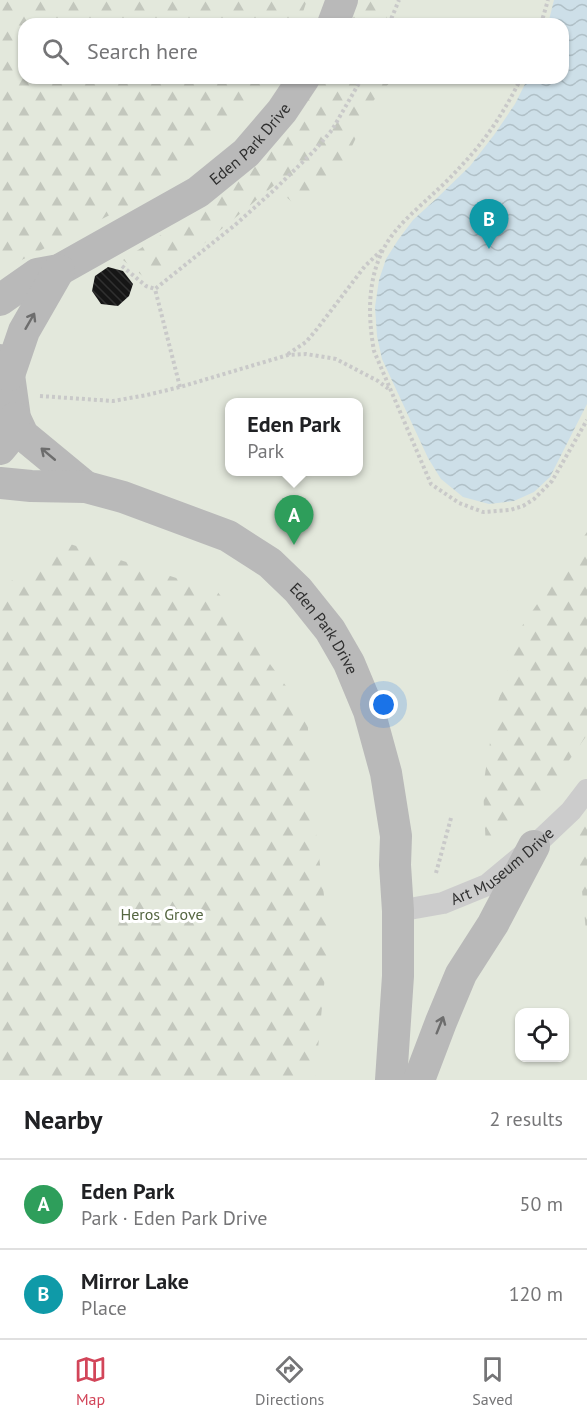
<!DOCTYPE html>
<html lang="en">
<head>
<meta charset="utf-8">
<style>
	:root { --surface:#fff; --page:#f6f6f6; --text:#202124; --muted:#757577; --line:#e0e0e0; --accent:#d24559 }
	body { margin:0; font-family:"PT Sans",sans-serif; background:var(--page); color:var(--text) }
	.controls { position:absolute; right:18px; bottom:18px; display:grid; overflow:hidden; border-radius:12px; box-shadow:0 2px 4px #0004 }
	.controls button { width:54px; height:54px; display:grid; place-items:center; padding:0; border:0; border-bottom:2px solid var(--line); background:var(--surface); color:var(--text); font:30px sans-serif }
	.you { position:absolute; left:384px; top:705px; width:21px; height:21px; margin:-15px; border:4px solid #fff; border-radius:50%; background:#1a73e8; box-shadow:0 0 0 9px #1a73e833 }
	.badge { display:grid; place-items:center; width:39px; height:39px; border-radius:50%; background:var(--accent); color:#fff; font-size:20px; font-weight:700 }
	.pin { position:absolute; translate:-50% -50px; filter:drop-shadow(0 2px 3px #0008) }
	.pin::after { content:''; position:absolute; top:32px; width:21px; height:18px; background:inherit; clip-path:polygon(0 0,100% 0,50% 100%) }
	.popup { position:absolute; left:225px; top:398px; width:138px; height:78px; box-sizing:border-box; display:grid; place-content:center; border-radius:12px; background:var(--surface); filter:drop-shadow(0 2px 4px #0005); font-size:20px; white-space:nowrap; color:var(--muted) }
	.popup b { font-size:22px; color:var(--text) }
	.popup::after { content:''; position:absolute; left:50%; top:100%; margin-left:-12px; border:12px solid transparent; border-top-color:var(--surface) }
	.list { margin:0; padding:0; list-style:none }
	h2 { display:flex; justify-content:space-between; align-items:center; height:78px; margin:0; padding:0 24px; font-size:26px }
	h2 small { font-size:20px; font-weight:400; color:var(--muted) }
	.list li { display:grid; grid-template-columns:39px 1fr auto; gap:18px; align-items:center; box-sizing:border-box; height:90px; padding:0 24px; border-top:2px solid var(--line) }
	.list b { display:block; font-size:22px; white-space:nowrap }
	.list p { margin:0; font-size:20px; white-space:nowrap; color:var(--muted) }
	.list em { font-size:20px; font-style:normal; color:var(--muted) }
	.icon { flex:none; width:33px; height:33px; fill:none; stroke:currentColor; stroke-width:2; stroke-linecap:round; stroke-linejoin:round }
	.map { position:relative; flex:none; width:587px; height:1080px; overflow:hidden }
	.search { position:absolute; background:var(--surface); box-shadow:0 2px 4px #0004; left:18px; right:18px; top:18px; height:66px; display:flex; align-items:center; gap:15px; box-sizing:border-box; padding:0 21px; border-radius:18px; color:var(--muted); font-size:22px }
	.sheet { height:258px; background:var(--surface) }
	nav { display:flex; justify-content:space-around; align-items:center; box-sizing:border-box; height:84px; border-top:2px solid var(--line); background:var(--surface); font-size:16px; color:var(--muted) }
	nav a { display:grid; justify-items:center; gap:3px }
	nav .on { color:var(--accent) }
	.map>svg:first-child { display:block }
</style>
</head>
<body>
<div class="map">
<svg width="587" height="1080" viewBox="0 0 587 1080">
	<defs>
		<pattern id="forest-firs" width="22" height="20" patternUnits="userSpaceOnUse" patternTransform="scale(1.5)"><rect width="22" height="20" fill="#e3e8dc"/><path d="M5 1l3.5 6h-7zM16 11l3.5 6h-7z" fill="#c3c7bd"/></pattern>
		<pattern id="water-waves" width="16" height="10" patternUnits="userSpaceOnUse" patternTransform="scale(1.5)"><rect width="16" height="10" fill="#cddfe8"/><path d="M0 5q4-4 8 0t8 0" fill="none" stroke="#b0c0c7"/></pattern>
		<pattern id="building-back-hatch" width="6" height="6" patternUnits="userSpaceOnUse" patternTransform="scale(1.5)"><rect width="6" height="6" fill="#161616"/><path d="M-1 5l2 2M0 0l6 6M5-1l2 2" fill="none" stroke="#303030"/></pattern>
	</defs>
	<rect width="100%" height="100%" fill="#fff"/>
	<path fill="#e3e8dc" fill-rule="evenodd" d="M 0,0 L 587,0 L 587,1080 L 0,1080 ZM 24,24 L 563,24 L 563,78 L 24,78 ZM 230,402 L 358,402 L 358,472 L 230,472 ZM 520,1012 L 564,1012 L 564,1058 L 520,1058 Z"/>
	<g fill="url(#forest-firs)">
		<polygon points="0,0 307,0 299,24 24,24 24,78 268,78 247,111 151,194 0,271"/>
		<polygon points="356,0 394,0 384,24 346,24"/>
		<polygon points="322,78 393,79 374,100 344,163 294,204 281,192 277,183 160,280 150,282 123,260 221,195 270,152"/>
		<polygon points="587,532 587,735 541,800 486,849 483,787 495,711 522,626"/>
		<polygon points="70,544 217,591 307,715 315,826 329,934 315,1080 0,1080 0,588"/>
		<polygon points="587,815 587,941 576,831"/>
	</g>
	<polygon fill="url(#water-waves)" points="554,0 587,0 587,404 550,477 534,492 514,501 489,504 463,497 441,479 428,458 382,359 377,336 375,307 379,280 386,259 398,240 413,220 437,198 470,166 494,135 515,104 528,78 563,78 563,24 548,24"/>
	<polygon fill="url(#building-back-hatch)" points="108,267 123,271 133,284 129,296 118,306 101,304 92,291 95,276"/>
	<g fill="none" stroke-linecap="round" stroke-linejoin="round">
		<g stroke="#c9c9c9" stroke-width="4" stroke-dasharray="3 3" stroke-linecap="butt">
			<polyline points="389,24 399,0"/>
			<polyline points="541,24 548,0"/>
			<path d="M 521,78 C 506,109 486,140 462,165 C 453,175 443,185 433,194 C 416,210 395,227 384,248 C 367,280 368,317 374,351 L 431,484 L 459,503 L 483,512 L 510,510 L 523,506 L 534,499 L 552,481 L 587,420"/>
			<polyline points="122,266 146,286 155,289"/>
			<polyline points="288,354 306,342 317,329 365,266 383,249"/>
			<polyline points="180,387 155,289 235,225 274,190 314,151 332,130 362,78"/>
			<polyline points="40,396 113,401 147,395 180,387 288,355 306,354 336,359 378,381 390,390"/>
			<polyline points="436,873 451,818"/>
		</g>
		<path stroke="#ccc" stroke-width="22" id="s1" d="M 398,911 L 443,903 L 487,885 L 534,846 L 571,811 L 587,790"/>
		<g stroke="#b9b9b9" stroke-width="32">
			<polyline points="333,24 342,0"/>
			<path id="s2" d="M 0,300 L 37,274 L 59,270 L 198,192 L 246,153 L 282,111 L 304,78"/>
			<polyline points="0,360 9,375 15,418 23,435 86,487"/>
			<polyline points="9,375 24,331 59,270"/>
			<polyline points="0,449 5,443 15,418"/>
			<path id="s3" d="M 0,483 L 31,486 L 86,487 L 123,497 L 228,536 L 270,563 L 298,590 L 330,630 L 349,663 L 369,711 L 386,773 L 396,836 L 395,865 L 398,911 L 398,976 L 391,1080"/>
			<polyline points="419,1080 441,1022 461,974 493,924 534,846"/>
		</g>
	</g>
	<defs><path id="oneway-shaft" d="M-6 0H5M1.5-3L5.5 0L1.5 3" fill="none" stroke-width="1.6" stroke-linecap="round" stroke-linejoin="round" transform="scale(1.5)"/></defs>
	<g stroke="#6d6d6d">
		<use href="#oneway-shaft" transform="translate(30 321) rotate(-60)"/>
		<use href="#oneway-shaft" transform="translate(48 454) rotate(-140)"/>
		<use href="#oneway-shaft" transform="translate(440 1025) rotate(-68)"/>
	</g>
	<g text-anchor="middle" stroke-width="6" stroke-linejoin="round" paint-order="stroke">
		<g font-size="16" fill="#2f2f2f" stroke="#fff">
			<text dy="6" stroke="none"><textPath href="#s2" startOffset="298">Eden Park Drive</textPath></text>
			<text dy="6" stroke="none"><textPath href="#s3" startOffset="372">Eden Park Drive</textPath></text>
			<text dy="6" stroke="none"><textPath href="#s1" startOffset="116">Art Museum Drive</textPath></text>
		</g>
		<g font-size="16" fill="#556641" stroke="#fff">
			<text x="162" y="920">Heros Grove</text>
		</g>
	</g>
</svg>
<div class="controls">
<button><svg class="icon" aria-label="locate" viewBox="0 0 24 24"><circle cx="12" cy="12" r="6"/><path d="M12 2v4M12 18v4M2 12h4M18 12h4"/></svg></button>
</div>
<div class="you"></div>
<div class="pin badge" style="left:294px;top:545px;background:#2e9e5b">A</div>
<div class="popup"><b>Eden Park</b>Park</div>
<div class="pin badge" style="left:489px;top:249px;background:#0f9aa8">B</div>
<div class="search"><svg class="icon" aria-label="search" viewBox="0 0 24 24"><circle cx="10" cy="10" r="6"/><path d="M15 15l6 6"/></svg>Search here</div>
</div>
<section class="sheet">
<h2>Nearby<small>2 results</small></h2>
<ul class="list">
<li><span class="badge" style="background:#2e9e5b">A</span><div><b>Eden Park</b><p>Park · Eden Park Drive</p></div><em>50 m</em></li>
<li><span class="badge" style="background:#0f9aa8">B</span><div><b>Mirror Lake</b><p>Place</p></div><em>120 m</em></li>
</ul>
</section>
<nav>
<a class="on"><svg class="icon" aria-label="map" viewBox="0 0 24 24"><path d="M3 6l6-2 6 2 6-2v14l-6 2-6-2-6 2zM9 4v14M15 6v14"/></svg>Map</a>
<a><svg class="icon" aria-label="directions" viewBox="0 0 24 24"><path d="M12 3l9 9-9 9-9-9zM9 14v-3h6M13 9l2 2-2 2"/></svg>Directions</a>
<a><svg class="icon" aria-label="saved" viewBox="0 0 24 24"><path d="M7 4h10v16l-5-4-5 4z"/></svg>Saved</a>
</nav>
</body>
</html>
